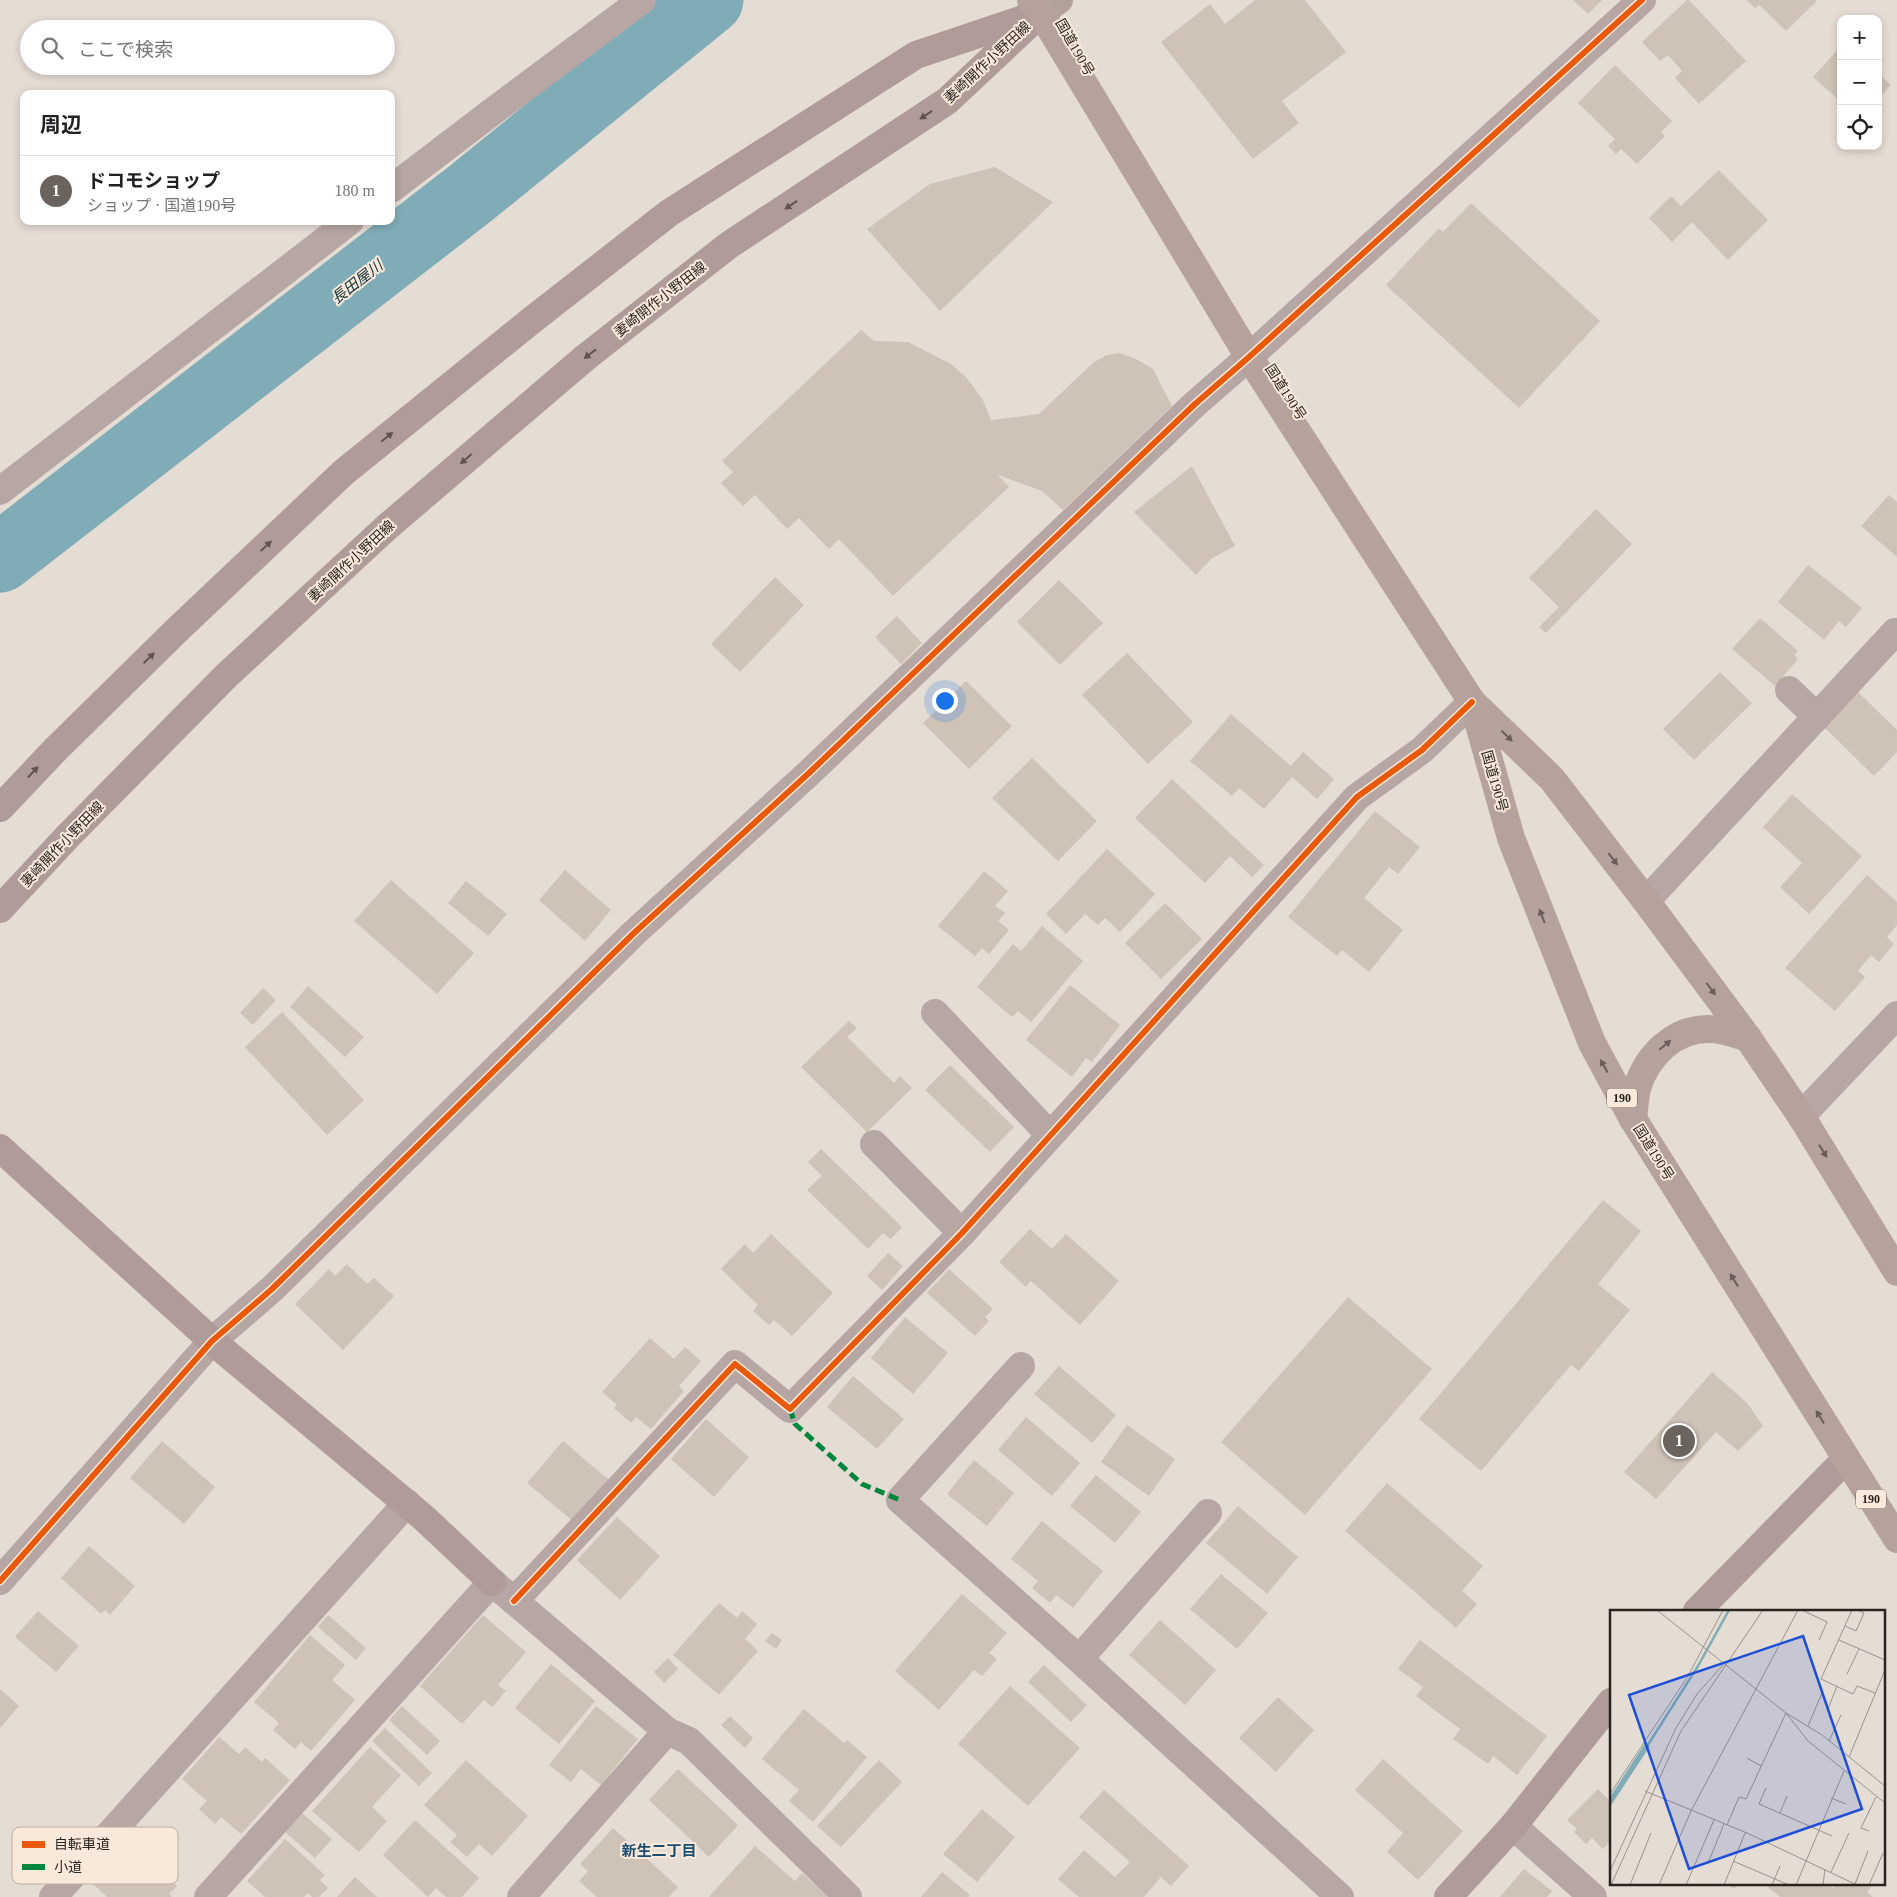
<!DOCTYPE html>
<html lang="ja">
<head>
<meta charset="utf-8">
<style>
	:root { --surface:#fff; --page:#f2f2f2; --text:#202124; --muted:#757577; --line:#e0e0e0; --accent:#6b645e }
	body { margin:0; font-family:"Times New Roman","Noto Sans JP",serif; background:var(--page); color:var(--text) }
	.controls { position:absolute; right:15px; top:15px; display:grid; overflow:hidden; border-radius:10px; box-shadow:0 2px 8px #0003 }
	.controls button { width:45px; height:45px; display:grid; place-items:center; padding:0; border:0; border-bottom:1px solid var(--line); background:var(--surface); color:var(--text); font:25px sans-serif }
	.you { position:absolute; left:944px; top:700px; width:18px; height:18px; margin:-12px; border:4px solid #fff; border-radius:50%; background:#1a73e8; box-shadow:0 0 0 8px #1a73e833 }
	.badge { display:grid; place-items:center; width:32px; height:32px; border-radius:50%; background:var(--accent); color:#fff; font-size:16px; font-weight:700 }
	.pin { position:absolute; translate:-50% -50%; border:2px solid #fff; box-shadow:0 1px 5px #0006 }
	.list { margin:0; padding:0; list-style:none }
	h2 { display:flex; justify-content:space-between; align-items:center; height:65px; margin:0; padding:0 20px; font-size:21px }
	h2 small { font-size:16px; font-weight:400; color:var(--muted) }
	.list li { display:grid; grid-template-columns:32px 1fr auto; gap:15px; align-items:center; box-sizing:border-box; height:70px; padding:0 20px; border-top:1px solid var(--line) }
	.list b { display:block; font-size:19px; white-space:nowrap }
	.list p { margin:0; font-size:16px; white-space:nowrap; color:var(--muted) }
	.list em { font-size:16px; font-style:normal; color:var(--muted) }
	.icon { flex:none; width:28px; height:28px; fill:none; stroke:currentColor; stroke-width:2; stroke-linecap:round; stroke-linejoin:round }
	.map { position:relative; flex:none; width:1897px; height:1897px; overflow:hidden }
	.search { position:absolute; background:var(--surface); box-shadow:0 2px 8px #0003; left:20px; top:20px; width:375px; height:55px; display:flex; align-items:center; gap:12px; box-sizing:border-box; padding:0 18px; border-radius:28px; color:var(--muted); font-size:19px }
	.panel { position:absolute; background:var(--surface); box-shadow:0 2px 8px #0003; left:20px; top:90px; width:375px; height:135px; border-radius:10px }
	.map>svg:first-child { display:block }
</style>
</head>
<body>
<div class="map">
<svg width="1897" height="1897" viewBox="0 0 1897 1897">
	<rect width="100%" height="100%" fill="#e5dcd4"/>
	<polygon fill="#80acb8" points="0,527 35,566 0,593"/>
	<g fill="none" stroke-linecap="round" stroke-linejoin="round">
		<polyline stroke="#80acb8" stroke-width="69" points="0,558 471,193 709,0"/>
	</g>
	<g fill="#cfc3b8">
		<polygon points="1255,0 1305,0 1346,52 1282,101 1299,123 1253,159 1161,42 1210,4 1225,24"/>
		<polygon points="1573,0 1602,0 1588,14"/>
		<polygon points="1687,0 1689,0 1746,61 1699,104 1675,78 1682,71 1668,55 1660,61 1642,42"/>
		<polygon points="1746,0 1815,0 1817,1 1786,31 1759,5 1755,8"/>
		<polygon points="1841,46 1841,102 1813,77"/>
		<polygon points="1615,65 1672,121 1661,132 1665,136 1637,164 1621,149 1616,154 1608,146 1615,139 1578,103"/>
		<polygon points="1878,73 1891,85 1878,99"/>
		<polygon points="995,167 1053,202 940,311 867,229 930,184"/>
		<polygon points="1719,170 1768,220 1728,260 1692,222 1672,242 1649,218 1671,196 1681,206"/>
		<polygon points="1471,203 1600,321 1519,408 1386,285 1439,228 1443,232"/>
		<polygon points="861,330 874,341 908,342 951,364 966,377 983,400 991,420 1039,414 1094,362 1107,355 1120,353 1138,360 1153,369 1172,406 1063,510 1042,491 998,475 1009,487 893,596 839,539 829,549 799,518 787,529 755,495 743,506 721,483 733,472 722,461"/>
		<polygon points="1192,466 1235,546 1212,558 1196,575 1134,512"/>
		<polygon points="1889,495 1897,502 1897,557 1861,526"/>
		<polygon points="1596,509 1632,544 1546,633 1539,627 1559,607 1529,578"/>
		<polygon points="1808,565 1862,608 1846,627 1839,621 1824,640 1778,602"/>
		<polygon points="775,577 804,605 740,672 711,644"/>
		<polygon points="1059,580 1103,623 1060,665 1017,622"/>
		<polygon points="897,616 922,643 901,664 875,637"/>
		<polygon points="1760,618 1798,651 1794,655 1798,659 1775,686 1732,649"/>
		<polygon points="1127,653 1193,722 1148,764 1082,695"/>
		<polygon points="1720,672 1752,703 1694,760 1663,729"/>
		<polygon points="966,681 1012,726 969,769 923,723"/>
		<polygon points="1858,692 1897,730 1897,752 1874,776 1824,727"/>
		<polygon points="1231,714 1291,766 1303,752 1334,779 1317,799 1292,777 1264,809 1239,788 1232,796 1190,761"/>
		<polygon points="1032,758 1097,821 1058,861 992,798"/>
		<polygon points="1172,779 1264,865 1252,877 1230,856 1205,883 1135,818"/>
		<polygon points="1792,794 1862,856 1809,914 1780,887 1802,863 1763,827"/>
		<polygon points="1375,811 1420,847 1398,874 1389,867 1364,898 1403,930 1369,972 1342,950 1337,956 1288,917"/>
		<polygon points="1107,849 1155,894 1120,932 1105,918 1098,925 1085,914 1066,934 1046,914"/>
		<polygon points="565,870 611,910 585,941 539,900"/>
		<polygon points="984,871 1008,891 995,906 1005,913 998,921 1009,930 989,954 982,948 975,956 938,926"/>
		<polygon points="1867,875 1897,902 1897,925 1887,937 1894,944 1879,962 1871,955 1858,971 1865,977 1835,1011 1785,968"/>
		<polygon points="391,880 474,953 437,994 354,921"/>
		<polygon points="466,881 507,914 488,936 448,903"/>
		<polygon points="1165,903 1202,939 1161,979 1125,943"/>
		<polygon points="1042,926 1083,961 1031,1022 1018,1011 1012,1017 977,987 1013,944 1021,951"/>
		<polygon points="1070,985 1120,1025 1092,1062 1086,1058 1072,1077 1026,1040"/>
		<polygon points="308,986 364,1037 345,1057 290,1007"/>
		<polygon points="263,988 276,1000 253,1025 240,1013"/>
		<polygon points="282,1012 364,1100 327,1135 245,1047"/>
		<polygon points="849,1021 857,1028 847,1037 894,1083 900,1076 912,1088 867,1132 801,1067"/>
		<polygon points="950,1065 1014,1127 990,1152 925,1090"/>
		<polygon points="821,1149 902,1227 891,1239 883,1233 868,1249 807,1190 822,1176 808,1162"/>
		<polygon points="1603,1200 1641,1231 1598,1284 1630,1310 1579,1371 1571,1365 1481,1471 1419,1419"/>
		<polygon points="1030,1229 1052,1249 1066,1234 1119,1281 1080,1325 1031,1281 1026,1287 999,1262"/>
		<polygon points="771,1234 833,1293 792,1336 774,1320 769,1325 753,1311 758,1305 721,1269 745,1244 753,1253"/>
		<polygon points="888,1253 903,1266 882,1290 867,1276"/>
		<polygon points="347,1264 367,1284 374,1278 394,1296 343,1350 295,1304 329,1269 335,1276"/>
		<polygon points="949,1269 993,1309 985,1317 989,1321 975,1336 927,1293"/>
		<polygon points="1348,1297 1432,1369 1305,1515 1221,1442"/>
		<polygon points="905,1317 948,1353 913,1394 871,1358"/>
		<polygon points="650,1338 674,1359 685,1347 701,1361 679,1386 684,1391 651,1429 636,1417 631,1423 614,1408 617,1405 602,1392"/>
		<polygon points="1059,1366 1116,1415 1092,1443 1034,1394"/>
		<polygon points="1712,1372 1748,1404 1763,1426 1738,1451 1716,1432 1656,1499 1624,1472"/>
		<polygon points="853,1376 904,1419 877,1449 827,1407"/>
		<polygon points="1026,1417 1080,1463 1052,1496 998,1450"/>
		<polygon points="706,1419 749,1457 714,1497 671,1459"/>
		<polygon points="1127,1425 1175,1459 1149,1496 1101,1462"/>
		<polygon points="162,1441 215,1487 184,1524 130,1478"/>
		<polygon points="563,1441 609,1480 574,1522 527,1483"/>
		<polygon points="974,1460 1014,1493 987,1526 947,1494"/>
		<polygon points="1096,1475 1141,1512 1115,1543 1070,1506"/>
		<polygon points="1387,1483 1483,1566 1462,1591 1477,1604 1456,1628 1345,1531"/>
		<polygon points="1238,1506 1298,1557 1267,1594 1206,1543"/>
		<polygon points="617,1517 660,1556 620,1600 577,1560"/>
		<polygon points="1042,1521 1103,1571 1073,1608 1056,1595 1050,1603 1032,1588 1038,1581 1011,1559"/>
		<polygon points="89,1546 135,1586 110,1615 105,1610 101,1614 61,1578"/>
		<polygon points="1221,1574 1268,1613 1237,1649 1190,1609"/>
		<polygon points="962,1594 1007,1633 989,1653 997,1659 982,1676 974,1670 939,1710 895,1671"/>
		<polygon points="719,1603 737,1618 742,1611 757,1624 745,1639 758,1651 719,1695 673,1655"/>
		<polygon points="38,1611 79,1646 56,1672 15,1637"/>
		<polygon points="328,1615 366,1648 356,1660 318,1627"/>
		<polygon points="483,1615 526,1652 498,1685 506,1691 492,1707 484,1700 462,1724 420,1686"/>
		<polygon points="1160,1620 1216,1670 1185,1705 1129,1655"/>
		<polygon points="772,1633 782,1640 776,1649 765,1641"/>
		<polygon points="310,1635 345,1665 332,1680 355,1700 311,1751 301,1742 295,1749 273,1730 279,1723 254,1702"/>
		<polygon points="1420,1640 1547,1736 1517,1775 1493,1756 1488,1764 1453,1739 1460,1729 1416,1696 1423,1687 1398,1669"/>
		<polygon points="668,1658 678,1669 664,1683 654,1672"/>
		<polygon points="551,1664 595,1701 559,1744 515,1708"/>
		<polygon points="1044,1665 1087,1705 1071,1722 1028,1682"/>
		<polygon points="1010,1686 1080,1748 1028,1806 958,1744"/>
		<polygon points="0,1689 19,1706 0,1728"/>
		<polygon points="1278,1697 1314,1730 1276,1772 1239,1738"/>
		<polygon points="402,1706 440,1741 427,1755 389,1720"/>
		<polygon points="596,1706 638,1739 601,1785 581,1769 571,1782 549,1765"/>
		<polygon points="804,1709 844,1743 847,1740 867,1757 813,1822 789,1801 799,1790 762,1759"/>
		<polygon points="730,1716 753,1738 745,1748 721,1725"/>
		<polygon points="385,1728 432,1773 419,1786 372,1741"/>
		<polygon points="219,1737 239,1754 245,1747 262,1762 265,1758 290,1780 241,1834 221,1817 215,1824 199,1809 207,1801 182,1779"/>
		<polygon points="370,1747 401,1775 372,1807 387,1821 359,1852 312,1811"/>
		<polygon points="1383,1759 1463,1831 1418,1880 1387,1852 1403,1833 1355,1790"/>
		<polygon points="466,1760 528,1816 492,1856 479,1844 467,1857 450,1842 457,1835 424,1805"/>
		<polygon points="879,1760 902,1782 841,1847 817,1826"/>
		<polygon points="678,1769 738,1825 709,1857 649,1800"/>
		<polygon points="1598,1789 1611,1802 1611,1841 1603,1849 1592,1838 1586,1844 1574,1832 1577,1829 1567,1820"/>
		<polygon points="1104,1790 1189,1866 1171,1886 1161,1877 1144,1897 1079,1897 1058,1879 1084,1850 1115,1877 1130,1862 1079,1817"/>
		<polygon points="982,1809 1015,1837 977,1882 943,1854"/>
		<polygon points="302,1813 332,1839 315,1858 285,1832"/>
		<polygon points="415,1820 479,1878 462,1897 446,1897 436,1888 428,1897 383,1855"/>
		<polygon points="613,1828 678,1887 669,1897 597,1897 579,1881 588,1871 580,1864"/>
		<polygon points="285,1839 325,1875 320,1880 328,1888 319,1897 312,1897 308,1893 304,1897 265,1897 247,1881"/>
		<polygon points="127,1841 177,1886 169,1894 172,1897 107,1897 90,1881"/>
		<polygon points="755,1846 795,1881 802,1873 828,1897 709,1897"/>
		<polygon points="1524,1869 1552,1891 1547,1897 1500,1897"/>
		<polygon points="942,1872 970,1895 968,1897 921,1897"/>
		<polygon points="355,1877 377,1897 337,1897"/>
		<polygon points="1726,1883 1739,1883 1734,1889"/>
		<polygon points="1772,1883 1827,1883 1833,1888 1837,1883 1874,1883 1867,1892 1873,1897 1780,1897 1768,1887"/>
	</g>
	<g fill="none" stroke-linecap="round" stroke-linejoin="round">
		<g stroke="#b7a7a4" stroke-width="28">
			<polyline points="391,189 492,112 642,0"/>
			<polyline points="0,491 350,221"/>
			<polyline points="1789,690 1817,717"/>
			<polyline points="1646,901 1895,632"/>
			<polyline points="935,1013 1050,1135"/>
			<polyline points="1801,1116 1897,1015"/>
			<polyline points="874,1144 962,1233"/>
			<polyline points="1021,1366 900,1500 1079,1659 1340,1897"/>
			<polyline points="0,1581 212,1341 272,1289 634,933 809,773 1195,404 1249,357 1642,0"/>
			<polyline points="514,1601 735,1364 790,1409 962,1233 1357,797 1422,750 1472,702"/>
			<polyline points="1079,1659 1208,1513"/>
			<polyline points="1513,1826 1593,1897"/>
			<polyline points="53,1897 407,1503"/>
			<polyline points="208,1897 492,1582 667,1731 689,1741 848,1897"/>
			<polyline points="521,1897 667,1731"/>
		</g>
		<g stroke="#af9c98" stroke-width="28">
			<polyline points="0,808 56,749 176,631 344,472 532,320 669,213 916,55 1032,16"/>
			<polyline points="0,909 68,836 226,676 387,527 586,357 729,245 947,101 1041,13"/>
			<polyline points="0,1148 212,1341 424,1518 492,1582"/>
			<polyline points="1697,1611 1846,1459"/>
			<polyline points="1448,1897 1513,1826 1611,1702"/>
		</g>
		<polyline stroke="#b2a09a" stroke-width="28" points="1041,13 1059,0"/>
		<g stroke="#b5a29d" stroke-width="28">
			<polyline points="1031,0 1041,13 1249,357 1472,702 1552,779 1646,901 1748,1038 1801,1116 1897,1272"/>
			<polyline points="1473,703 1511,838 1592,1043 1633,1119 1897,1539"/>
			<path d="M 1633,1119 C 1634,1109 1635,1098 1637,1088 C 1647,1056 1674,1028 1710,1029 C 1723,1029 1735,1034 1748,1038"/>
		</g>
		<polyline stroke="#00873e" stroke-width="5" stroke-dasharray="10 5" stroke-linecap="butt" points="790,1409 795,1424 862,1484 900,1500"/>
		<g stroke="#f9e9da" stroke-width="9">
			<g id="cycleway">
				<polyline points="0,1581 212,1341 272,1289 634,933 809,773 1195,404 1249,357 1642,0"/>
				<polyline points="514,1601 735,1364 790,1409 962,1233 1357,797 1422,750 1472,702"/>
			</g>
		</g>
		<use href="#cycleway" stroke="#e8590c" stroke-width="6"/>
	</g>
	<defs><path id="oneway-solid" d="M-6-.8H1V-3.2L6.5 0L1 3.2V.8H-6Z" transform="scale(1.25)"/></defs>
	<g fill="#5f544f">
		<use href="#oneway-solid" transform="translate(926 115) rotate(146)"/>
		<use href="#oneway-solid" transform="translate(791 205) rotate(146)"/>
		<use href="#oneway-solid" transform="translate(590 354) rotate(142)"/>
		<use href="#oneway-solid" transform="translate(387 437) rotate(-39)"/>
		<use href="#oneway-solid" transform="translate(466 459) rotate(139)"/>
		<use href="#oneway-solid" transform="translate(266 546) rotate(-43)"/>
		<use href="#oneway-solid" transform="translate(149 658) rotate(-44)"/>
		<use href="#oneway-solid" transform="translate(33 772) rotate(-47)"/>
	</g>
	<g fill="#695d58">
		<use href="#oneway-solid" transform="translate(1507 736) rotate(44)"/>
		<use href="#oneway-solid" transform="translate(1613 859) rotate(52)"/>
		<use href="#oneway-solid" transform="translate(1542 916) rotate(-111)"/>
		<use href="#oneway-solid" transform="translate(1711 989) rotate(53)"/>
		<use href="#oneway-solid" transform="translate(1665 1045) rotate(-40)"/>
		<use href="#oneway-solid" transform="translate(1604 1066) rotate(-119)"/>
		<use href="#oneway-solid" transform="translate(1823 1151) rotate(58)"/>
		<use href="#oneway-solid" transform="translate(1734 1280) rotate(-122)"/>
		<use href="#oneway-solid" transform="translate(1820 1417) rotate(-122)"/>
	</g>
	<g text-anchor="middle" stroke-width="4" stroke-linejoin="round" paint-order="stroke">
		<g fill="#f9e9da" stroke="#685f57" stroke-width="1">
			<rect x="1607" y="1088.5" width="30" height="19" rx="4"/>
			<rect x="1856" y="1489.5" width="30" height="19" rx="4"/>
		</g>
		<g font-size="12" font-weight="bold" fill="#2a241f">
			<text x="1622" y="1102">190</text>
			<text x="1871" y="1503">190</text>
		</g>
		<g font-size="14" fill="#2a241f" stroke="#f9e9da">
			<text transform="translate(1075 47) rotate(60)" y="5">国道190号</text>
			<text transform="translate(987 62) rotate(-43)" y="5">妻崎開作小野田線</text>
			<text transform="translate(660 299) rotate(-38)" y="5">妻崎開作小野田線</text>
			<text transform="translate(1286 392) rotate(57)" y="5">国道190号</text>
			<text transform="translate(351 561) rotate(-43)" y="5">妻崎開作小野田線</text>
			<text transform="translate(1495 781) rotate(74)" y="5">国道190号</text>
			<text transform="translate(62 844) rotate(-46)" y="5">妻崎開作小野田線</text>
			<text transform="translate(1654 1152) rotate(58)" y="5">国道190号</text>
		</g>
		<g font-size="15" font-style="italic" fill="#0d2f38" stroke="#f9e9da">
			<text transform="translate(357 282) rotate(-38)" y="5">長田屋川</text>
		</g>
		<g font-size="15" font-weight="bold" fill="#1a4d71" stroke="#f9e9da">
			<text x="659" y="1856">新生二丁目</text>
		</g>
	</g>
	<g transform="translate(1610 1610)">
		<rect width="275" height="275" fill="#e5dcd4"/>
		<path d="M 35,133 L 40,136 L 0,197 L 0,187 Z" fill="#80acb8"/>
		<path fill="none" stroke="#80acb8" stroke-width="2.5" d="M 34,141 L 88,56 L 119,0"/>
		<path fill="none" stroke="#9a928c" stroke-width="1" d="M 47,0 L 176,103 L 212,125 L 275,176M 192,0 L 217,12 L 209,30M 242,0 L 211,69 L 243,84 L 247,76 L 265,83M 235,16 L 246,21 L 254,3 L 247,0M 229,30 L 275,50M 237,64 L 249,39M 218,99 L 227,76M 176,103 L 198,131 L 275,193M 198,116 L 212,83M 219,131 L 231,105M 239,147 L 275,60M 137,148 L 151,156M 156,178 L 149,194 L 222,226M 35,181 L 137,223 L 247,275M 0,184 L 78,66 L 113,0M 221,188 L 236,194M 170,203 L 177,186M 117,215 L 129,187 L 136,189 L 176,103M 259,221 L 251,218 L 266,187M 123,251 L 179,275M 98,253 L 114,214M 0,261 L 66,118 L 87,84 L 113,55M 221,262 L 239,223M 245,274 L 258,241M 1,275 L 71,121 L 153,0M 20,275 L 41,223M 49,275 L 81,201 L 188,0M 76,275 L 104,210M 114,275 L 135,223M 162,275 L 170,256M 186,275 L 234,161M 213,275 L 215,259M 259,275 L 273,243"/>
		<path fill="#1d4ed8" fill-opacity="0.15" stroke="#1d4ed8" stroke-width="2.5" d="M 193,26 L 252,199 L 79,259 L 19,85 Z"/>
		<rect width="275" height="275" fill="none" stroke="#2a241f" stroke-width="2.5"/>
	</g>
	<rect x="12" y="1827" width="166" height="57" rx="8" fill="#f9e9da" stroke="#bbaea2" stroke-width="1"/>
	<rect x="22" y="1841" width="23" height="7" fill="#e8590c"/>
	<rect x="22" y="1864" width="23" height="6" fill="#00873e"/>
	<g font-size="14" fill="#2a241f">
		<text x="54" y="1849">自転車道</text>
		<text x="54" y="1872">小道</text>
	</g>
</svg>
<div class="controls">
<button>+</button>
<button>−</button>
<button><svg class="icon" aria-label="locate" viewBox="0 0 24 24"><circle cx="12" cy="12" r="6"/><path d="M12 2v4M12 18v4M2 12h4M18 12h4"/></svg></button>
</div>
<div class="you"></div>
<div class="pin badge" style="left:1679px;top:1441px">1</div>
<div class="search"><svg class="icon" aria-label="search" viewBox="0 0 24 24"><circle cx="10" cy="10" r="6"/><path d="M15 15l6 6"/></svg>ここで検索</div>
<section class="panel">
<h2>周辺<small></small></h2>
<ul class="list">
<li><span class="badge">1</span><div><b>ドコモショップ</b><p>ショップ · 国道190号</p></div><em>180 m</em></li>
</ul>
</section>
</div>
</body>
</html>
